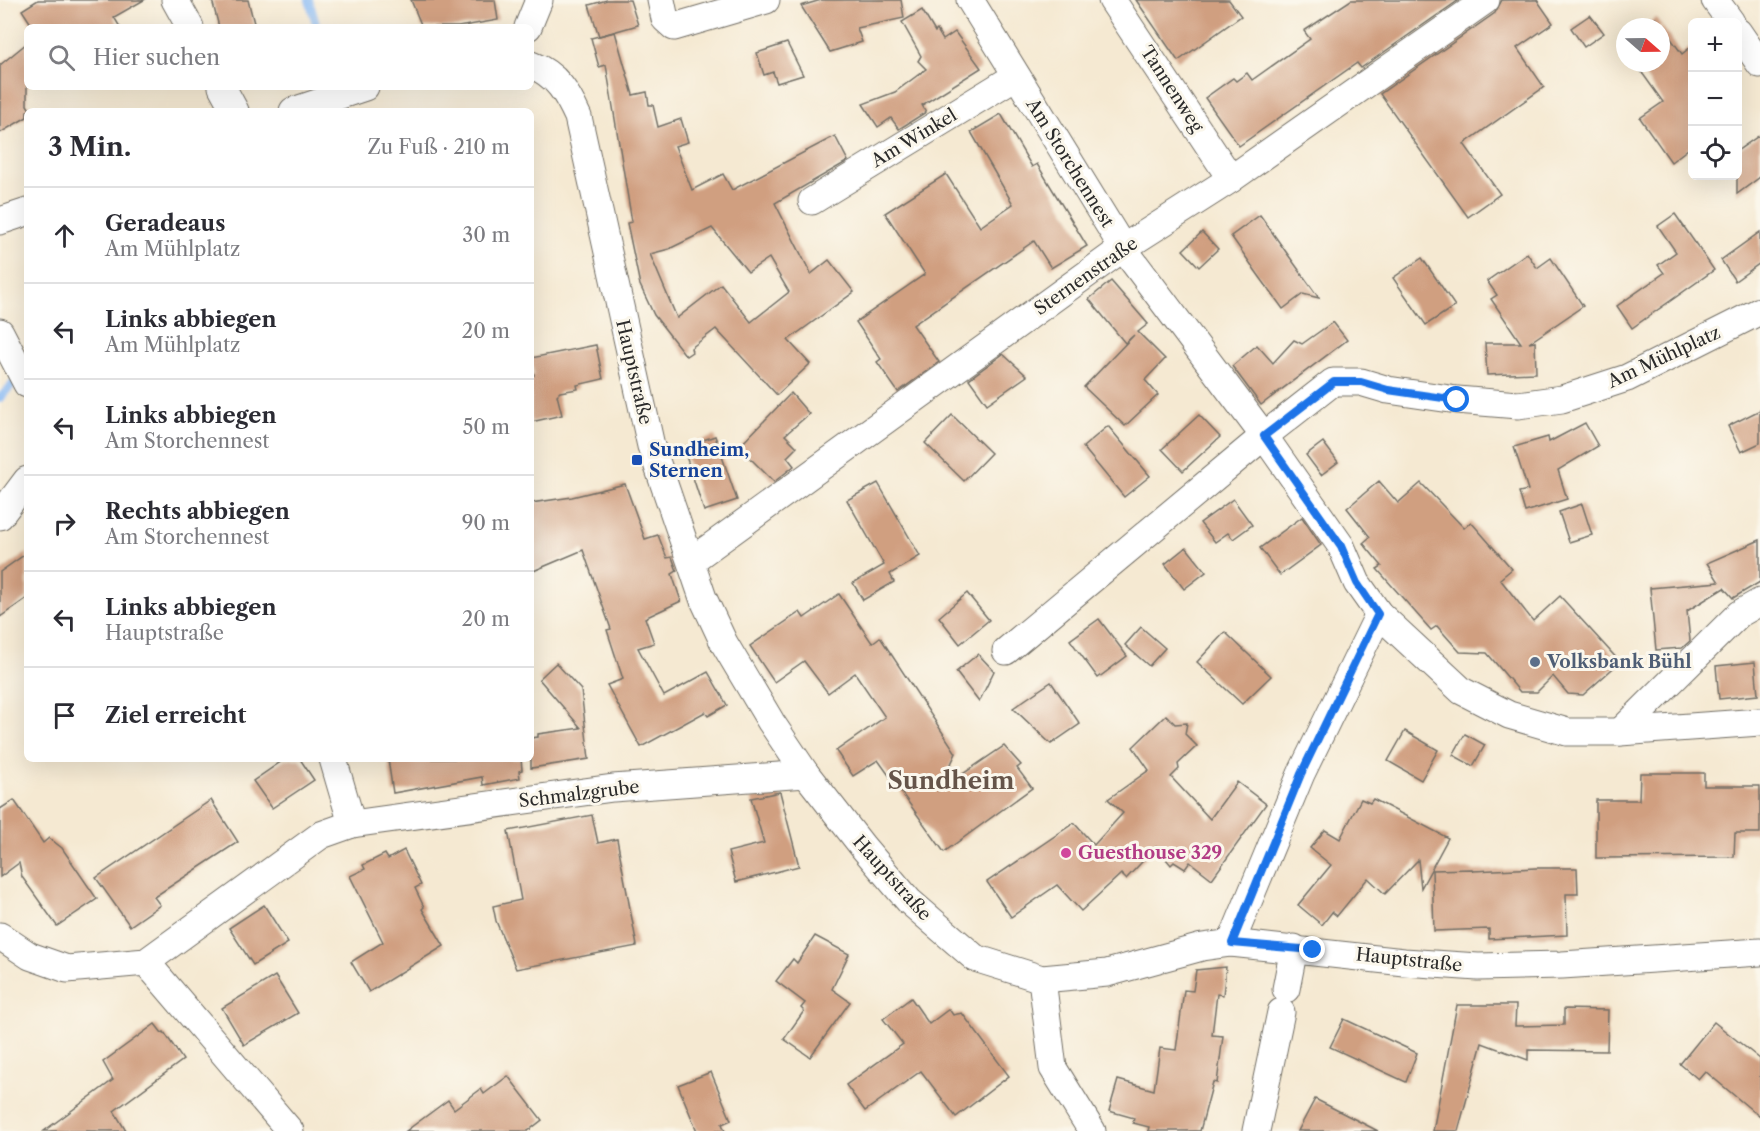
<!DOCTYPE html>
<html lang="de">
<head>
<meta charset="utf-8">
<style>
	:root { --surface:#fff; --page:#f2f2f3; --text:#2b2b33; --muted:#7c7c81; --line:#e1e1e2 }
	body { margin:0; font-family:"Libre Caslon Text",serif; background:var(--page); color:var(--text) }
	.controls { position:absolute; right:18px; top:18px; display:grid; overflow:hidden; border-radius:9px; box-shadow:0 6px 24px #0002 }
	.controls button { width:54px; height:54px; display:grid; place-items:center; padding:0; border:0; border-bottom:2px solid var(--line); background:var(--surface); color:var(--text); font:30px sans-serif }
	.compass { position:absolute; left:1616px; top:18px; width:54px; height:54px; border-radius:50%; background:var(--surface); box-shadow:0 6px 24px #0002; rotate:110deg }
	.stop { position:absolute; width:18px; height:18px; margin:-14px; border:4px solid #1a73e8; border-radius:50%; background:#fff }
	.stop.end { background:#1a73e8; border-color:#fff; box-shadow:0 2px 6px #0008 }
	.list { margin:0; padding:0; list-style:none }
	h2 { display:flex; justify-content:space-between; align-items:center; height:78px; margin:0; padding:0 24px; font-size:26px }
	h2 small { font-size:20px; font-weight:400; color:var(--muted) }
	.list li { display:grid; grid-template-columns:39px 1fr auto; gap:18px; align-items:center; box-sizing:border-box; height:96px; padding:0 24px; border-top:2px solid var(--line) }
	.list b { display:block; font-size:22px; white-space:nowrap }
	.list p { margin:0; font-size:20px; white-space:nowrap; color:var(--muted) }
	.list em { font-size:20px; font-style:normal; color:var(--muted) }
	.icon { flex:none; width:33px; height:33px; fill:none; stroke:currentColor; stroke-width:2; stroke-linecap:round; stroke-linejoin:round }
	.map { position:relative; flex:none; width:1760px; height:1131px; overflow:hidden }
	.search { position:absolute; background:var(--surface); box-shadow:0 6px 24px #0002; left:24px; top:24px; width:510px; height:66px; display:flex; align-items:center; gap:15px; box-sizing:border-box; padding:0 21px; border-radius:9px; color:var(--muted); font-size:22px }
	.panel { position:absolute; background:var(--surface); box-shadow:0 6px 24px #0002; left:24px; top:108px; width:510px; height:654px; border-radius:9px }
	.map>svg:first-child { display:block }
</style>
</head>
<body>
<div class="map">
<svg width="1760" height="1131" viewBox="0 0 1760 1131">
	<rect width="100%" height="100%" fill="#fbf7ec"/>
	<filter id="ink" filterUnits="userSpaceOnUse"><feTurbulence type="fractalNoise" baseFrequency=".0167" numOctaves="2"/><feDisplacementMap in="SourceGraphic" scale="12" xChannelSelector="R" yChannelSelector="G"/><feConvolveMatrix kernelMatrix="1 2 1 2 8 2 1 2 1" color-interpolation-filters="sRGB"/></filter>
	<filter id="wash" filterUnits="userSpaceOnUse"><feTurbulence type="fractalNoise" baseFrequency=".008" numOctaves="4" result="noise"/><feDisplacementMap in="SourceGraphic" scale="24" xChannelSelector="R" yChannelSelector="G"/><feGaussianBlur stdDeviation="1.35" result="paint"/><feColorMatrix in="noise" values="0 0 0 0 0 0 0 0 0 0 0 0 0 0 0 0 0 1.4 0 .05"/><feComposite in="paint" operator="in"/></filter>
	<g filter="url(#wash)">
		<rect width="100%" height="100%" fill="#f5e9d2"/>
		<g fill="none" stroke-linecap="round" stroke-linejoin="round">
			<g stroke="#88baf5" stroke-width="8">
				<polyline points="309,0 317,27"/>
				<polyline points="0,398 20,376"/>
			</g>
		</g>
		<g id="blocks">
			<g fill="#d09f80" fill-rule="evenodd">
				<polygon points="38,0 144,0 114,17 120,27 33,27 22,10"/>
				<polygon points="212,0 248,0 255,27 219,27"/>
				<polygon points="411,0 495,0 498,20 458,27 422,27"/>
				<polygon points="607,0 630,0 638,25 599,36 589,5"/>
				<polygon points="821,0 901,0 904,18 857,28 862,42 830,52 801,6"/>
				<polygon points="1136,0 1229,0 1241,16 1178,61"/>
				<polygon points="1351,0 1459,0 1361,68 1357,63 1239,146 1205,98 1233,78 1236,81 1247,73 1252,80 1310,39 1304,31"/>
				<polygon points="1502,0 1537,0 1553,23 1517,48 1544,87 1464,144 1500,194 1468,217 1380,94 1495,13"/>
				<polygon points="922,10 935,32 937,30 943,40 955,32 981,68 922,105 926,112 899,129 891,118 878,127 863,104 895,92 926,69 918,61 921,56 902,22"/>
				<polygon points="1590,15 1604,33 1584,47 1571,28"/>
				<polygon points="1656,18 1682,54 1692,46 1692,146 1671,162 1640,118 1663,102 1635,63 1661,63 1661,27 1643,27"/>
				<path d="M 615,32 L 633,95 L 647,92 L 649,105 L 653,105 L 658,127 L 681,119 L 688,142 L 675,146 L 692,190 L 723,174 L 732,190 L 835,136 L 848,161 L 775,203 L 811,274 L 829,260 L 854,292 L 788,340 L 810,364 L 777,395 L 716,329 L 691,348 L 692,352 L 686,356 L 654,315 L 640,285 L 627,223 L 632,222 L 606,65 L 599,67 L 591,38 ZM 712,228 L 748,272 L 769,258 L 789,292 L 751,322 L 721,284 L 677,318 L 650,254 L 669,249 Z"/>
				<polygon points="27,43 27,105 31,111 27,111 27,117 0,133 0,65"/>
				<polygon points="787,43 803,75 777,83 773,72 764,75 757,53"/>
				<polygon points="1001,114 1032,167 1037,164 1087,246 1051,268 1034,241 913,325 939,362 898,392 877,362 881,359 856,322 925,274 885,213 946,174 980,227 1013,204 971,132"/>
				<polygon points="1760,135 1760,177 1737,194 1737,151"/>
				<polygon points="1675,214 1714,270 1632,328 1617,306 1664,273 1658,265 1676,252 1658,226"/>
				<polygon points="1260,215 1286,252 1319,298 1303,294 1283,309 1257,273 1231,236"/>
				<polygon points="1202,232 1218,249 1199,267 1183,250"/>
				<polygon points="1760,232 1760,263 1735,281 1721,260"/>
				<polygon points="1527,253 1537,268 1551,258 1583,306 1529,343 1535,342 1536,373 1487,375 1485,343 1521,343 1491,299 1497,295 1487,281"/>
				<polygon points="1422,258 1455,306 1426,325 1393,278"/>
				<polygon points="1111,281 1148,324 1138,332 1165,359 1145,380 1158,395 1125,426 1084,387 1134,335 1125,343 1089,299"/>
				<polygon points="1333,322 1347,340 1261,405 1232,366 1257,345 1273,363 1294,340 1302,344"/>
				<polygon points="596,345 603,379 577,385 578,389 560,392 557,395 562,415 531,422 531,376 534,375 531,358"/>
				<polygon points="1003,354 1027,376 987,404 969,379"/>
				<polygon points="791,393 809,414 785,435 797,447 787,457 794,466 774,482 739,447"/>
				<polygon points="1760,410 1760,443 1741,452 1728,426"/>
				<polygon points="952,415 991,453 964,481 925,443"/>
				<polygon points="1199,415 1220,437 1183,471 1162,449"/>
				<polygon points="1585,423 1598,446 1558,470 1567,499 1525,512 1519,492 1528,490 1514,447 1548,437 1549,442"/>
				<polygon points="1108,426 1150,476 1124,497 1083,447"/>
				<polygon points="715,436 737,500 704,511 683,447"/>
				<polygon points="1323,442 1338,462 1321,475 1306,455"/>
				<polygon points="1379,481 1398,503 1421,483 1464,528 1471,522 1512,569 1500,579 1533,621 1560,596 1620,662 1583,695 1568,694 1553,676 1537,692 1520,692 1487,653 1460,652 1437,626 1431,630 1377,569 1382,566 1363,543 1370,537 1347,508"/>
				<polygon points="878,483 920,556 890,574 894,582 863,600 853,583 884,565 847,500"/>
				<polygon points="625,484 645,539 658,535 667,558 672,557 677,571 672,574 681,601 645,618 654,643 638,648 664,696 708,672 727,705 708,716 705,712 641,747 607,685 623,679 607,630 611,629 583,550 531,572 531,503 572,497"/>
				<polygon points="1233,499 1252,525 1233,539 1228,533 1215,542 1200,523"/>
				<polygon points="1582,504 1592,535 1569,542 1559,512"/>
				<polygon points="1302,517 1321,545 1280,575 1260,548"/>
				<polygon points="1760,540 1760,582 1733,598 1724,588 1687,611 1690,641 1682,648 1656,650 1650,588 1719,582 1707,563"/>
				<polygon points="1186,547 1206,572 1184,589 1165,564"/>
				<polygon points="27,553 27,598 0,617 0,572"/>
				<polygon points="967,593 989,620 960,644 939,617"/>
				<polygon points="839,594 872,643 880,637 956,753 939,790 1004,746 1021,765 1017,768 1032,788 944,852 878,760 853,776 836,751 885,717 855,673 828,693 804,661 774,682 750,646 800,612 804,618"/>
				<polygon points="1099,619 1127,656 1098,678 1070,640"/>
				<polygon points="1141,627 1165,648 1149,666 1125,645"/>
				<polygon points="1225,632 1271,676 1242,704 1197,662"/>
				<polygon points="978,654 994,671 979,702 956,672"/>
				<polygon points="1755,662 1758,695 1719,699 1716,666"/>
				<polygon points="556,663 581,690 589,759 531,768 531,738 538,737 538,734 581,728 539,679"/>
				<polygon points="1051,682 1080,724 1051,744 1013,708"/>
				<polygon points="1166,715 1175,724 1187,723 1185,734 1197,746 1178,764 1179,769 1171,777 1210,819 1237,782 1266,804 1212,879 1190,862 1185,869 1174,862 1171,865 1156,847 1126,879 1121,874 1081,911 1057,885 1011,917 987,882 1074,823 1094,845 1123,813 1108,799 1149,770 1133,747"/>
				<polygon points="1405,731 1438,750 1421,780 1388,761"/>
				<polygon points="1465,734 1485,745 1473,766 1453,755"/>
				<polygon points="285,759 300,759 314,780 272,808 253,781"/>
				<polygon points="388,759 521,759 522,770 519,771 520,778 483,785 482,777 393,793"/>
				<polygon points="1640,773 1704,773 1704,786 1760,786 1760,833 1735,833 1734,857 1596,858 1596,800 1639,800"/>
				<polygon points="780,792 799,866 736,882 728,852 764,843 751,798"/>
				<polygon points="1361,799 1370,803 1373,799 1448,838 1421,888 1418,860 1385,894 1368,878 1337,916 1332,912 1322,925 1298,905 1331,865 1310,848 1325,830 1340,839"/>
				<polygon points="14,800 43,843 49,838 62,848 97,899 57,926 22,877 19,863 0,877 0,809"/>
				<polygon points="211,800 238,842 154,897 160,905 130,926 96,878"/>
				<polygon points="592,815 598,843 617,839 637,946 516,969 496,921 493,906 521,900 508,831"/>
				<polygon points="404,850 421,885 415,888 424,907 422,909 444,946 369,992 351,962 383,942 350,876 365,869 363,865 385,854 388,859"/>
				<polygon points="1536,868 1577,868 1578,894 1566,894 1567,935 1489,939 1489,929 1434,931 1432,870 1472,869 1473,871"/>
				<polygon points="264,905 288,943 253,965 229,928"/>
				<polygon points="815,936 849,954 832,989 850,1002 810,1057 784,1039 804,1011 801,1008 805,1003 776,981 793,959 797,963"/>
				<polygon points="1226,967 1223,995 1217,994 1212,1035 1223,1036 1217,1083 1213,1082 1200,1131 1148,1131 1149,1127 1133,1123 1134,1118 1109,1111 1118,1080 1154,1090 1160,1048 1176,1050 1184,990 1193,991 1196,970"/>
				<polygon points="275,976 298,1013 244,1045 222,1008"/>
				<polygon points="911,998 929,1024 949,1009 953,1015 962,1013 1009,1076 956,1117 921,1071 865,1111 846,1085 903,1044 883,1019"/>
				<polygon points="1457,1005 1516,1005 1515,1026 1564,1025 1564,1009 1608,1010 1607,1051 1528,1050 1528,1060 1482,1043 1458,1131 1433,1131"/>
				<polygon points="1344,1019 1417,1053 1406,1082 1330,1047"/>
				<polygon points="1714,1022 1760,1059 1760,1117 1705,1071 1698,1079 1680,1064"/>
				<polygon points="155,1024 162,1033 164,1032 183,1060 114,1111 126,1131 44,1131 113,1080 103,1062"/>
				<polygon points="711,1072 731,1120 722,1124 725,1131 697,1131 678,1085"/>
				<polygon points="508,1076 542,1120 528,1131 406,1131 448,1100 454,1109 481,1089 484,1094"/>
				<polygon points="1315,1099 1378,1131 1298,1131"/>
			</g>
		</g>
	</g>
	<g filter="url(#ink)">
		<use href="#blocks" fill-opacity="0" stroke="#726e65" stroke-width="1.5"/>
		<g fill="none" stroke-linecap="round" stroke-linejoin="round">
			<g stroke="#726e65" stroke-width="29">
				<g id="minor">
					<polyline points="175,0 190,27"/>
					<polyline points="661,0 665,19 674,27 766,0"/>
					<polyline points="970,0 1123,248 1264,436 1341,546 1357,583 1379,614 1462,691 1509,715 1567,732 1620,732 1760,722"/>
					<polyline points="1112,0 1231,179"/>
					<polyline points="1715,0 1731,22"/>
					<polyline points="528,27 539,0"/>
					<polyline points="1738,32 1760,64"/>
					<path d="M 531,65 C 557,74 568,95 578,117 L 651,446 L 703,598 L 724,643 L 771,722 L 806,774 L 863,847 L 909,901 L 975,958 L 1042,979 L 1107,973 L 1202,947 L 1231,943 L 1404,962 L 1478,967 L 1562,965 L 1760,952"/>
					<polyline points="222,87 235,111"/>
					<polyline points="293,111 365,87"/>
					<polyline points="812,201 1016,76"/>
					<polyline points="0,221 27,212"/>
					<polyline points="0,332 27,384"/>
					<polyline points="0,516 27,480"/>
					<polyline points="691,561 1123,248 1231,179 1486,0"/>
					<polyline points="1006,651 1264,436 1333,382 1361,382 1388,390 1457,400 1518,405 1562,399 1627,378 1760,311"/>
					<polyline points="1620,732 1739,614 1760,602"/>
					<polyline points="333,759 352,824"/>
					<polyline points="0,936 30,956 67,969 146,962 321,835 352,824 613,788 806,774"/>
					<polyline points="1231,943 1301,774 1379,614"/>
					<polyline points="146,962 290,1131"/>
					<polyline points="1042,979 1053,1068 1092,1131"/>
					<polyline points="1286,989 1294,948"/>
					<polyline points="1256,1131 1281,1012"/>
				</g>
			</g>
			<use href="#minor" stroke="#fff" stroke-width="27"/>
		</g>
	</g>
	<g fill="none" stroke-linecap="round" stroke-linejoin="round" filter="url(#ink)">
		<polyline stroke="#1a73e8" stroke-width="8" points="1313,950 1232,943 1301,774 1378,614 1357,583 1341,546 1264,436 1334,382 1361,382 1388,390 1457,400"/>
	</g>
	<rect fill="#1a4fb4" stroke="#fbf7ec" stroke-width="2" x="631" y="454" width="12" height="12" rx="3"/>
	<circle fill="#5c6f8a" stroke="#fbf7ec" stroke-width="2" cx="1535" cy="662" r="6"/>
	<circle fill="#d1479c" stroke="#fbf7ec" stroke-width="2" cx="1066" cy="853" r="6"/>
	<g text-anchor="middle" stroke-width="6" stroke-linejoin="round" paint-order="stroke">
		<g font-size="18" fill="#2b2b2b" stroke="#fbf7ec">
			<text transform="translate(1172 89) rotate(57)" y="6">Tannenweg</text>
			<text transform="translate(914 138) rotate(-31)" y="6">Am Winkel</text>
			<text transform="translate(1070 163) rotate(58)" y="6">Am Storchennest</text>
			<text transform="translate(1086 276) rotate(-35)" y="6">Sternenstraße</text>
			<text transform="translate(1664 357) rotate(-25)" y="6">Am Mühlplatz</text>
			<text transform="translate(634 372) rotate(77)" y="6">Hauptstraße</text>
			<text transform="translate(579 794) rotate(-7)" y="6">Schmalzgrube</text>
			<text transform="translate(892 878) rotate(48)" y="6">Hauptstraße</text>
			<text transform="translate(1409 960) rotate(6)" y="6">Hauptstraße</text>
		</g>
		<g font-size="18" font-weight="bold" fill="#164399" stroke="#fbf7ec" text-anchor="start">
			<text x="649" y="456">Sundheim,<tspan x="649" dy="21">Sternen</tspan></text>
		</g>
		<g font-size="18" font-weight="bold" fill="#4e5e75" stroke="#fbf7ec" text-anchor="start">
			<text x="1547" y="668">Volksbank Bühl</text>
		</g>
		<g font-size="18" font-weight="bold" fill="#b23c85" stroke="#fbf7ec" text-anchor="start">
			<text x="1078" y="859">Guesthouse 329</text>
		</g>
		<g font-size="24" font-weight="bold" fill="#655449" stroke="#fbf7ec">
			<text x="951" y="789">Sundheim</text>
		</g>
	</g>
</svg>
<div class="controls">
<button>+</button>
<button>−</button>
<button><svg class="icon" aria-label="locate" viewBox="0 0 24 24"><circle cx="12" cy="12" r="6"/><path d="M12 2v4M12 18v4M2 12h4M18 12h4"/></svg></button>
</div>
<svg class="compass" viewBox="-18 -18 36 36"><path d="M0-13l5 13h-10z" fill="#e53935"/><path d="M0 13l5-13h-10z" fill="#7c7c81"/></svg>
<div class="stop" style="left:1457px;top:400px"></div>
<div class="stop end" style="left:1313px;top:950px"></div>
<div class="search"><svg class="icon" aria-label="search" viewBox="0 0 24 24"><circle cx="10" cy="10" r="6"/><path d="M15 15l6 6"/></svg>Hier suchen</div>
<section class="panel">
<h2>3 Min.<small>Zu Fuß · 210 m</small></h2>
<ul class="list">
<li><svg class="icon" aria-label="ahead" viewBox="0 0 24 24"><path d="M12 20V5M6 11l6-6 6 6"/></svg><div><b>Geradeaus</b><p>Am Mühlplatz</p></div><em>30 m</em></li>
<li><svg class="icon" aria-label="left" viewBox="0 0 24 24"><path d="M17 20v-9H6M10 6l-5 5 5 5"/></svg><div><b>Links abbiegen</b><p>Am Mühlplatz</p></div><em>20 m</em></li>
<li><svg class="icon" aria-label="left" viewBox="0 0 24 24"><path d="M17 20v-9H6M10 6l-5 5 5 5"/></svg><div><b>Links abbiegen</b><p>Am Storchennest</p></div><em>50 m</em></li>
<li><svg class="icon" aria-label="right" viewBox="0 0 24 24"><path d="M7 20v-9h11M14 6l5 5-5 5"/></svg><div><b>Rechts abbiegen</b><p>Am Storchennest</p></div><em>90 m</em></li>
<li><svg class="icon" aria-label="left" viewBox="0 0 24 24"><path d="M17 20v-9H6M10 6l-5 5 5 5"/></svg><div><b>Links abbiegen</b><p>Hauptstraße</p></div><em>20 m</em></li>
<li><svg class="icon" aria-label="arrive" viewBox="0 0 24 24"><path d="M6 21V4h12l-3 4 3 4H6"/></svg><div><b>Ziel erreicht</b></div></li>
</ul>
</section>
</div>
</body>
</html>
